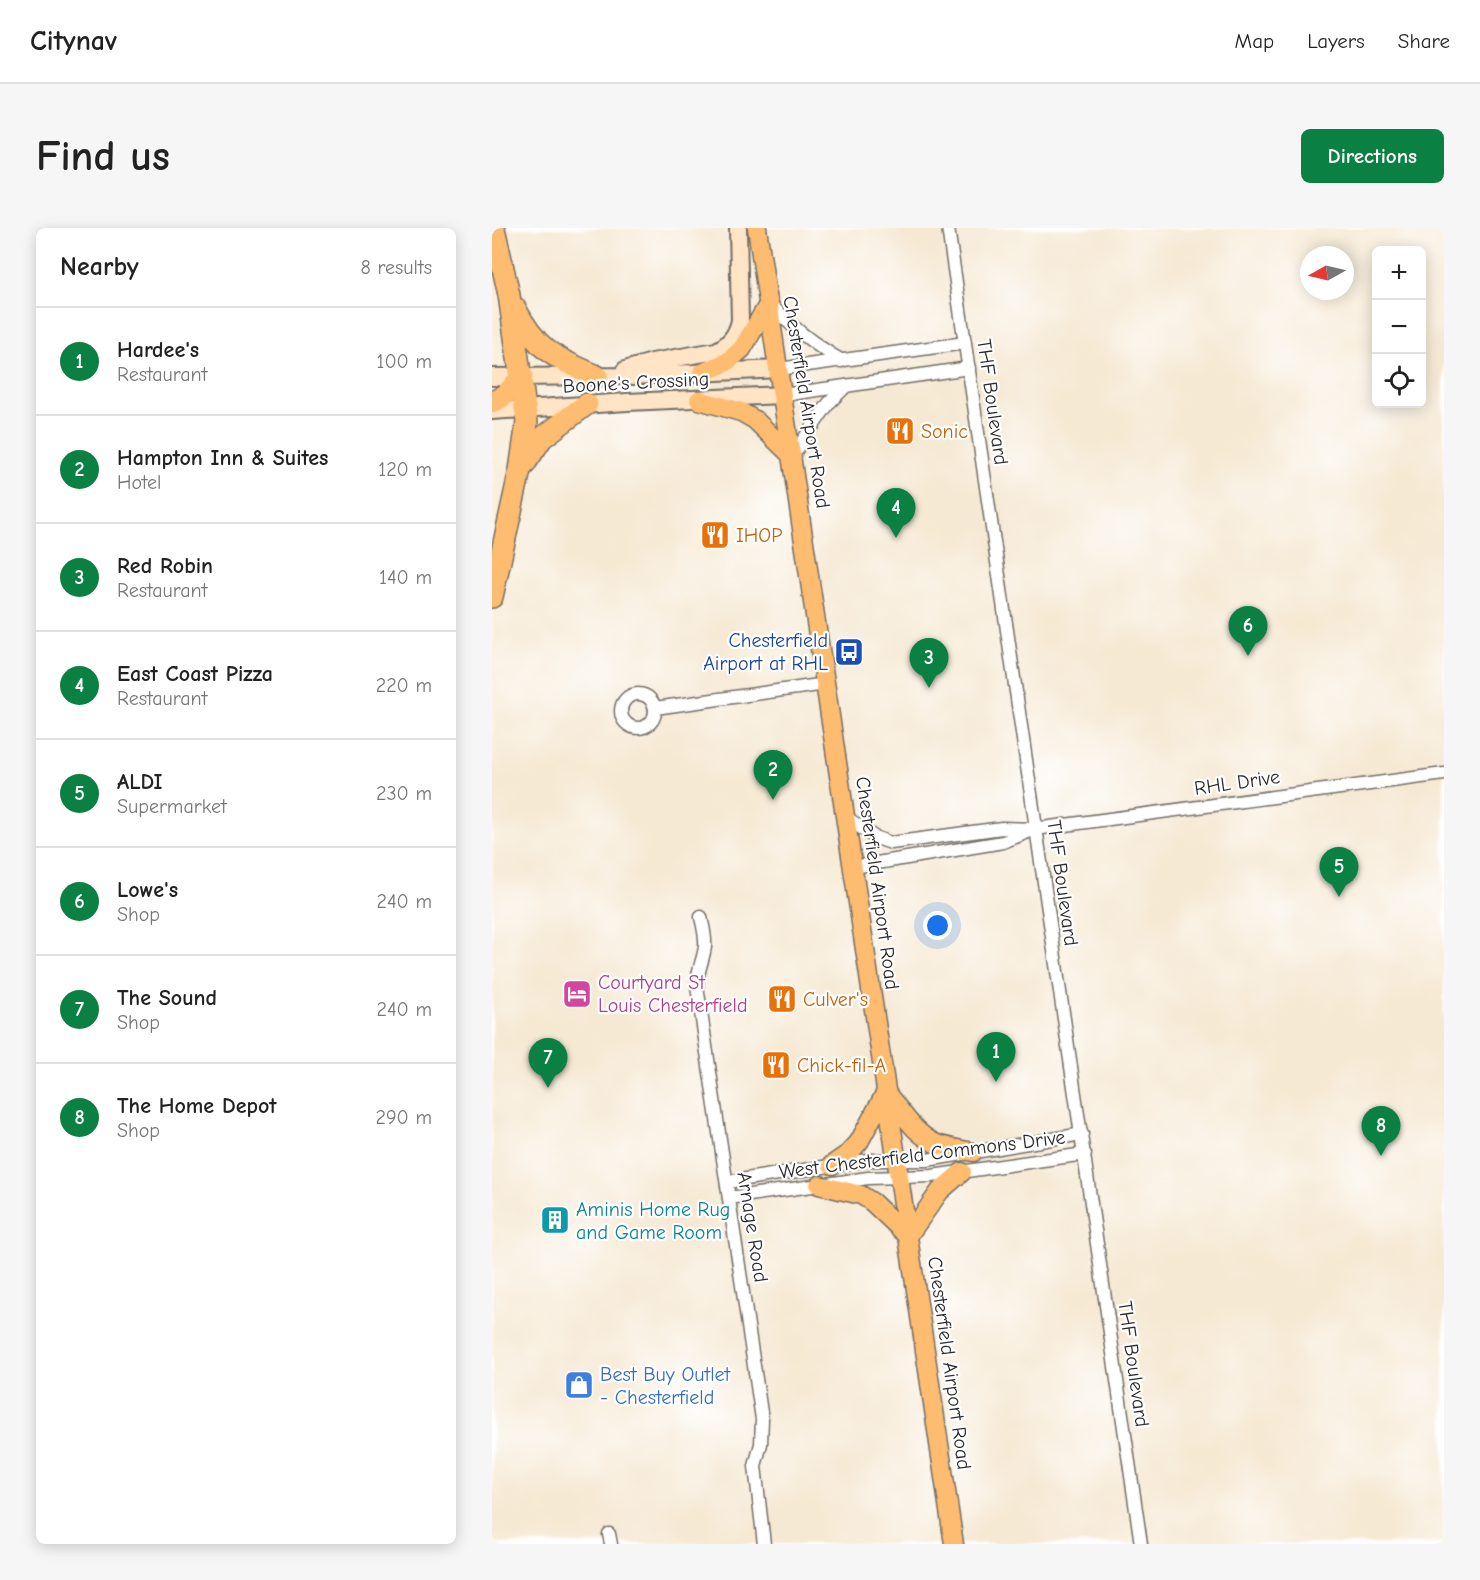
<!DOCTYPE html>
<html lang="en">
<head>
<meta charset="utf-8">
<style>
	:root { --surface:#fff; --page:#f6f6f6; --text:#222; --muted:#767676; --line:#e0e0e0; --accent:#0b8043 }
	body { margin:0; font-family:"Comic Neue",sans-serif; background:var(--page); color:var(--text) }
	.controls { position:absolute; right:18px; top:18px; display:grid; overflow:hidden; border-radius:9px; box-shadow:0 3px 15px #0003 }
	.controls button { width:54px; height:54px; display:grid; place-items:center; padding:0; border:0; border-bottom:2px solid var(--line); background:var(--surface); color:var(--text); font:30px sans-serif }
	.compass { position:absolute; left:808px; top:18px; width:54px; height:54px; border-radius:50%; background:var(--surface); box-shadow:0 3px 15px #0003; rotate:262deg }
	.you { position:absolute; left:446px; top:698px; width:21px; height:21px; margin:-15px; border:4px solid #fff; border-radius:50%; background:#1a73e8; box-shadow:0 0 0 9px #1a73e833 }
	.badge { display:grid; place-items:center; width:39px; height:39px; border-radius:50%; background:var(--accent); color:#fff; font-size:20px; font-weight:700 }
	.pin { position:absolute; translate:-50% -50px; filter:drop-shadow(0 2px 3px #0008) }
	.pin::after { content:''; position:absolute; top:32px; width:21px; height:18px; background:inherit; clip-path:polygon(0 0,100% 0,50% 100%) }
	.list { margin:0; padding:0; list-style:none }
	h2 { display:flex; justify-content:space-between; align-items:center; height:78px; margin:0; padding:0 24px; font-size:26px }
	h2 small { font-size:20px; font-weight:400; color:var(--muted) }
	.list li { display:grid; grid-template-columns:39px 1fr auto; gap:18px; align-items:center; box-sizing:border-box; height:108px; padding:0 24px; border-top:2px solid var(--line) }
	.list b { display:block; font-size:22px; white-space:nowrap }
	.list p { margin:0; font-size:20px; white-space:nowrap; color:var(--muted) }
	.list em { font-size:20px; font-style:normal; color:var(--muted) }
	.icon { flex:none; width:33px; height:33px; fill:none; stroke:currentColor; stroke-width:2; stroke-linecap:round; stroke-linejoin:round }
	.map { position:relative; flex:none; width:952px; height:1316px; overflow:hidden; border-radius:9px }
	header { display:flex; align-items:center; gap:36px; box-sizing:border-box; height:84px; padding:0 30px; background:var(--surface); border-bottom:2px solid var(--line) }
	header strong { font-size:28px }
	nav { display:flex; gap:33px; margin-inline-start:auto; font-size:21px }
	.intro { display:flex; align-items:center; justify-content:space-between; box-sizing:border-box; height:144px; padding:0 36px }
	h1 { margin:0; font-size:42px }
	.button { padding:15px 27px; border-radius:9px; background:var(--accent); color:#fff; font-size:21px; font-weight:700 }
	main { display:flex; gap:36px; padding:0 36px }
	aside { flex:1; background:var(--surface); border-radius:9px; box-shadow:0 3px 15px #0003 }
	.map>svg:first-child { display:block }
</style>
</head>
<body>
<header>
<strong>Citynav</strong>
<nav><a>Map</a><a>Layers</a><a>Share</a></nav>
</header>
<div class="intro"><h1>Find us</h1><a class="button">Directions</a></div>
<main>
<aside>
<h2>Nearby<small>8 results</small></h2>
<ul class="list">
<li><span class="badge">1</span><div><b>Hardee's</b><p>Restaurant</p></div><em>100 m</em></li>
<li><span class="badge">2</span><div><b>Hampton Inn &amp; Suites</b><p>Hotel</p></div><em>120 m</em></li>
<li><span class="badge">3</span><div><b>Red Robin</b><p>Restaurant</p></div><em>140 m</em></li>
<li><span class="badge">4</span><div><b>East Coast Pizza</b><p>Restaurant</p></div><em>220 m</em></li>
<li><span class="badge">5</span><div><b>ALDI</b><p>Supermarket</p></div><em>230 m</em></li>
<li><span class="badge">6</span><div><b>Lowe's</b><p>Shop</p></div><em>240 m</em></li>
<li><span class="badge">7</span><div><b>The Sound</b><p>Shop</p></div><em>240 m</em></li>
<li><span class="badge">8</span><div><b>The Home Depot</b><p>Shop</p></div><em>290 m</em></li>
</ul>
</aside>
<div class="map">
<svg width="952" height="1316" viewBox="0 0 952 1316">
	<rect width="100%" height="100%" fill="#fff"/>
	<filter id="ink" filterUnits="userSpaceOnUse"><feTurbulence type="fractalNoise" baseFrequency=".0167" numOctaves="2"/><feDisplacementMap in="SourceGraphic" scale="12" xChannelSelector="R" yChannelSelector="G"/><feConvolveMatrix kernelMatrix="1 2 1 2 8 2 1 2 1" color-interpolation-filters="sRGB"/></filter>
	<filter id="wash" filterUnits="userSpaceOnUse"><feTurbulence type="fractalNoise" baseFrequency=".008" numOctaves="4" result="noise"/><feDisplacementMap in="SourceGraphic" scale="24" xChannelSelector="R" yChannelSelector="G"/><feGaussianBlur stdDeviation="1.35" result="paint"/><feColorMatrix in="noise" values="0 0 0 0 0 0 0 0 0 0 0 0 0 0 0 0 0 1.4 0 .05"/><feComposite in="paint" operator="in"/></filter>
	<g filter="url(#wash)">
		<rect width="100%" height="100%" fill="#f6e9d4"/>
	</g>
	<g filter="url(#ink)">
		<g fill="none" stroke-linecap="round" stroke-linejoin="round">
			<g stroke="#726e66" stroke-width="15">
				<g id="street">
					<polyline points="456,0 649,1316"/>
					<path d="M 277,75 C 301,100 320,115 350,133"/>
					<polyline points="287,141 473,115"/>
					<polyline points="291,167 477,140"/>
					<polyline points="300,228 337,175 353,159"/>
					<circle cx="146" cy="483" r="17"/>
					<polyline points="163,480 334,456"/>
					<polyline points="354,589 382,609 399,615 510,600 543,601 952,546"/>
					<polyline points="361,639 511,614 536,604"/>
					<path d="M 209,689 C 211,699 214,708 213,719 C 211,733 205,743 205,758 L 270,1191 L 269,1216 L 263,1238 L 272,1316"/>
					<polyline points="235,954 376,932 435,932 590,906"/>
					<polyline points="237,970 376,950 440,948 593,926"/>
					<polyline points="117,1306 119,1316"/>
				</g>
			</g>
			<g stroke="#726e66" stroke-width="20">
				<g id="secondary">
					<path d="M 133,142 L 160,134 L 224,123 C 238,116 244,108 248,93 L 246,0"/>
					<polyline points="0,149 139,148 287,141"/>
					<polyline points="0,183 135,174 291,167"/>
				</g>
			</g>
			<g stroke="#726e66" stroke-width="21">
				<g id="primary">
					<polyline points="265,0 462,1316"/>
					<polyline points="210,145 235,134 250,121 277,75"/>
					<polyline points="207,172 249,184 263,192 300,228"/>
					<path d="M 395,866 C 410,884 425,910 448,917 C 459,920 470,922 481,924"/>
					<polyline points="340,937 356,926 367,914 394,864"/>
					<polyline points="327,957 369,967 380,974 416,1008"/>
					<polyline points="416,1008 448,963 470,944"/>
				</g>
			</g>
			<g stroke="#726e66" stroke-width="24">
				<g id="highway">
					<path d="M 23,80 C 46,124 62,129 105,148"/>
					<path d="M 0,174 C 14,169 21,159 30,147"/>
					<polyline points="32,237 50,210 95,176"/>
					<polyline points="0,369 28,242 35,194 17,67 2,0"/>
				</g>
			</g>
			<use href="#street" stroke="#fff" stroke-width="12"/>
			<use href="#secondary" stroke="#ffe4c6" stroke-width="16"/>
			<use href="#primary" stroke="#febc70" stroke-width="18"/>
			<use href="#highway" stroke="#febc70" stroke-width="21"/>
		</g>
	</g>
	<defs>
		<g id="restaurant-square" transform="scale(1.5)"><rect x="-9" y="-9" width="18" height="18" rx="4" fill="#e8710a" stroke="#fff"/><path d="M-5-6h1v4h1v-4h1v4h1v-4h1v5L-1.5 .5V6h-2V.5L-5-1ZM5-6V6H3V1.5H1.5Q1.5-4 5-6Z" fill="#fff"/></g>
		<g id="bus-square" transform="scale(1.5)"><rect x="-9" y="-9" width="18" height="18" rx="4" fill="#1a4fb4" stroke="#fff"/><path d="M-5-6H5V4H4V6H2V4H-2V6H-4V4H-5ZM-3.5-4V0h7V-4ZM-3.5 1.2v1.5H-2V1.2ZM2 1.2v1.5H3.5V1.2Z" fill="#fff"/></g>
		<g id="hotel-square" transform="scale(1.5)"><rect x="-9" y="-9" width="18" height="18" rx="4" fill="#d1479c" stroke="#fff"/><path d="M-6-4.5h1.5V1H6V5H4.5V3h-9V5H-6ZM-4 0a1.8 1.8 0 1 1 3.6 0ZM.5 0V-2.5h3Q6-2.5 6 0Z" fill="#fff"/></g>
		<g id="building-square" transform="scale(1.5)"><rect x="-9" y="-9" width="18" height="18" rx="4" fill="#0f9aa8" stroke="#fff"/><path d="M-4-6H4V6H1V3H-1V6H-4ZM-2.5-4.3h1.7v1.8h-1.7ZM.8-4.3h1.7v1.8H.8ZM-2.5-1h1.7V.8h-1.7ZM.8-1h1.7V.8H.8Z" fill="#fff"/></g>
		<g id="shop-square" transform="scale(1.5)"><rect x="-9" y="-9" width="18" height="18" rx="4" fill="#3f7fe0" stroke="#fff"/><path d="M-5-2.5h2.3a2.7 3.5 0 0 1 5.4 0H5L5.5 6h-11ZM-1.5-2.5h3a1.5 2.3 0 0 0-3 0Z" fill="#fff"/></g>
	</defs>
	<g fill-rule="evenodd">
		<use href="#restaurant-square" x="408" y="203"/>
		<use href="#restaurant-square" x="223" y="307"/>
		<use href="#bus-square" x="357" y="424"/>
		<use href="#hotel-square" x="85" y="766"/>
		<use href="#restaurant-square" x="290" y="771"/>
		<use href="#restaurant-square" x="284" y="837"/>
		<use href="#building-square" x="63" y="992"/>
		<use href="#shop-square" x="87" y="1157"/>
	</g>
	<g text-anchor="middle" stroke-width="4.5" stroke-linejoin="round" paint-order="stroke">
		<g font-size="20" fill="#2b2b2b" stroke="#fff">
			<text transform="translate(144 154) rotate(-3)" y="7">Boone's Crossing</text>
			<text transform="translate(315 174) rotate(81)" y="7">Chesterfield Airport Road</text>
			<text transform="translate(501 174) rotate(82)" y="7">THF Boulevard</text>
			<text transform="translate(745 554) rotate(-8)" y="7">RHL Drive</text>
			<text transform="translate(386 655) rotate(82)" y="7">Chesterfield Airport Road</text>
			<text transform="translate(571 655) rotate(82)" y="7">THF Boulevard</text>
			<text transform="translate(430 926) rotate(-7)" y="7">West Chesterfield Commons Drive</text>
			<text transform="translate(261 999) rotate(81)" y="7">Arnage Road</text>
			<text transform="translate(458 1135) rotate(82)" y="7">Chesterfield Airport Road</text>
			<text transform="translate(642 1136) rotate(82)" y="7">THF Boulevard</text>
		</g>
		<g font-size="20" fill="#c56008" stroke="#fff" text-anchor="start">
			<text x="429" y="210">Sonic</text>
			<text x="244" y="314">IHOP</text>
			<text x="311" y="778">Culver's</text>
			<text x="305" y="844">Chick-fil-A</text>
		</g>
		<g font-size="20" fill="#164399" stroke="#fff" text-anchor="end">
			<text x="336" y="419">Chesterfield<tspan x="336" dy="23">Airport at RHL</tspan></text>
		</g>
		<g font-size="20" fill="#b23c85" stroke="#fff" text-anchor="start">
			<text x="106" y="761">Courtyard St<tspan x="106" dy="23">Louis Chesterfield</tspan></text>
		</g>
		<g font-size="20" fill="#0d838f" stroke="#fff" text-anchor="start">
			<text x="84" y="988">Aminis Home Rug<tspan x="84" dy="23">and Game Room</tspan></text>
		</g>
		<g font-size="20" fill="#366cbe" stroke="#fff" text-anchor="start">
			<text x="108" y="1153">Best Buy Outlet<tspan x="108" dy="23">- Chesterfield</tspan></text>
		</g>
	</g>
</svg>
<div class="controls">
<button>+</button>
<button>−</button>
<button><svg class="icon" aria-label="locate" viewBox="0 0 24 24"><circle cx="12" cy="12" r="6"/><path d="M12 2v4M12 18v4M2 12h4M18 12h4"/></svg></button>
</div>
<svg class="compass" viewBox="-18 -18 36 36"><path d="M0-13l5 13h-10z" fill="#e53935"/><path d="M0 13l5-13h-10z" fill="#767676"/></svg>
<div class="you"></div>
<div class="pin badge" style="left:504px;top:854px">1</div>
<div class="pin badge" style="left:281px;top:572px">2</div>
<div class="pin badge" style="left:437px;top:460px">3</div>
<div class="pin badge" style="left:404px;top:310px">4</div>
<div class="pin badge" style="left:847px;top:669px">5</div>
<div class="pin badge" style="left:756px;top:428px">6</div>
<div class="pin badge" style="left:56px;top:860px">7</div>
<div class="pin badge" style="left:889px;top:928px">8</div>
</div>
</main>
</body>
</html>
